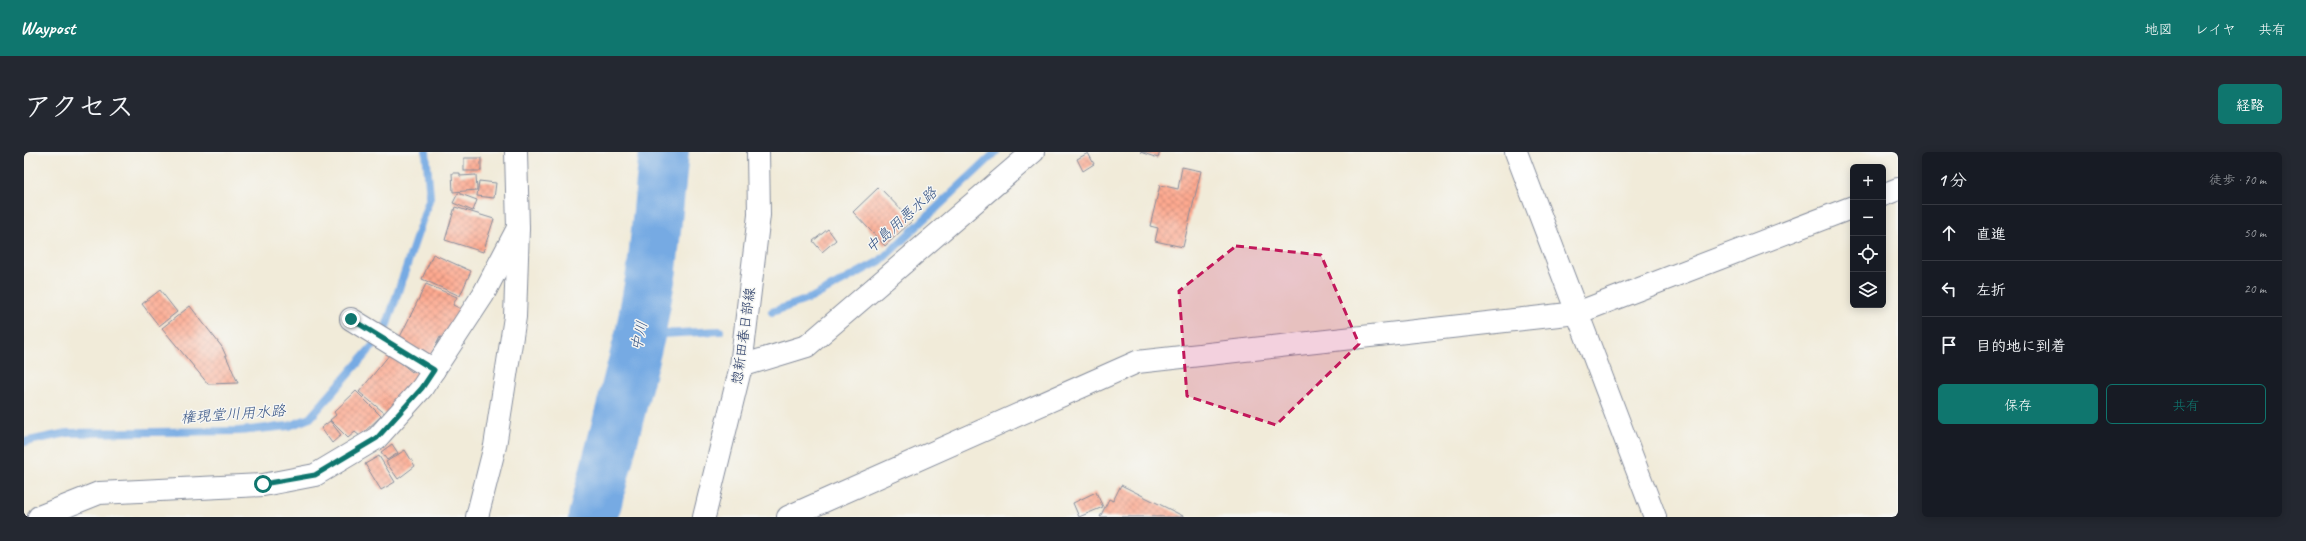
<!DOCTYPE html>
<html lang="ja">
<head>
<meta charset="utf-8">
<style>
	:root { --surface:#171b24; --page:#242831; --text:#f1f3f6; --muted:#9ea1a6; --line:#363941; --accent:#0f766e }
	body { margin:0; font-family:Caveat,"Klee One",sans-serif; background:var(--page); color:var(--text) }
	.controls { position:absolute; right:12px; top:12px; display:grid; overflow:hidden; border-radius:6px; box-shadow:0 2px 10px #0003 }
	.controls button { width:36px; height:36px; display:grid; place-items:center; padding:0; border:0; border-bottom:1px solid var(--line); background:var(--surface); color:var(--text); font:20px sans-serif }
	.stop { position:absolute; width:12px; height:12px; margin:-9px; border:3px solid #0f766e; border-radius:50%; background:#fff }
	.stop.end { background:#0f766e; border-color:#fff; box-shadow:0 1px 4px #0008 }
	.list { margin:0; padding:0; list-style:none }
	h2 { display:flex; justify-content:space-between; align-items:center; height:52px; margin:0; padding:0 16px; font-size:17px }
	h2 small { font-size:13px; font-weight:400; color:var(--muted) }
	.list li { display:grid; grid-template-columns:26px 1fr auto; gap:12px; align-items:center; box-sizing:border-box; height:56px; padding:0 16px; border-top:1px solid var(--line) }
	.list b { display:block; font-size:15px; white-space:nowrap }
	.list em { font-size:13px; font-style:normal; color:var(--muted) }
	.actions { display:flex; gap:8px; padding:12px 16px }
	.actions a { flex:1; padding:9px 0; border:1px solid var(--accent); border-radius:6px; text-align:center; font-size:14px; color:var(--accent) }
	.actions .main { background:var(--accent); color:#fff }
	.icon { flex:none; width:22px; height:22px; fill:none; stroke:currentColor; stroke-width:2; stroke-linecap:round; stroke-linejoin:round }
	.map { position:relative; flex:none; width:1874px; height:365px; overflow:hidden; border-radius:6px }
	header { display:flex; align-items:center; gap:24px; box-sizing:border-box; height:56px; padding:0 20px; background:var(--accent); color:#fff }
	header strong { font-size:19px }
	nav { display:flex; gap:22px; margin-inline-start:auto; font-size:14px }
	.intro { display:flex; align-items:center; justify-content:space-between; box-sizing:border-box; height:96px; padding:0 24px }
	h1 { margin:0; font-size:28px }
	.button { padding:10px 18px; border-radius:6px; background:var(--accent); color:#fff; font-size:14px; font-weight:700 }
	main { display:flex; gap:24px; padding:0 24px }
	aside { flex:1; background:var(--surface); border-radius:6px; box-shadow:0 2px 10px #0003 }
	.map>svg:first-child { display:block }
</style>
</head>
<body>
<header>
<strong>Waypost</strong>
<nav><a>地図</a><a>レイヤ</a><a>共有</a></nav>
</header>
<div class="intro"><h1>アクセス</h1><a class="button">経路</a></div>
<main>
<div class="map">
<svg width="1874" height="365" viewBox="0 0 1874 365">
	<defs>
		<pattern id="building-cross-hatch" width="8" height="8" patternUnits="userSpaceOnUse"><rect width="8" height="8" fill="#fda98f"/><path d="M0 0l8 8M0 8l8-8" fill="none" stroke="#cc8a78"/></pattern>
	</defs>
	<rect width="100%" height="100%" fill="#f6f6f2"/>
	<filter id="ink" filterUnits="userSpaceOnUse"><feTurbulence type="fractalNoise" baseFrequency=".025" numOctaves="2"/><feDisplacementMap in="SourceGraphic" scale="8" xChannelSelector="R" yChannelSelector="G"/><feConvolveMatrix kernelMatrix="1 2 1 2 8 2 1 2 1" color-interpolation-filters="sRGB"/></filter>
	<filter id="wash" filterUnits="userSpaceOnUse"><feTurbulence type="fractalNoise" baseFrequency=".012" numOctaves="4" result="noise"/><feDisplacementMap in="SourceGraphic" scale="16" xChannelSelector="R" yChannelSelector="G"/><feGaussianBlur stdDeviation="0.9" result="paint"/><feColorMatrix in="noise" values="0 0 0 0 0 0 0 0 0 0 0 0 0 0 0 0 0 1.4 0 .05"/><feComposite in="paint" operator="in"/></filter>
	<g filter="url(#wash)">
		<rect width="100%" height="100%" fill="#f1ebd9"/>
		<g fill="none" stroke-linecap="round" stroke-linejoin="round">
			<g stroke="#76aae3" stroke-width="8">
				<polyline points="748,160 787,146 856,109 972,0"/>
				<polyline points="616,183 696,179"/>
				<polyline points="0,290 43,281 215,279 265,274 286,266 360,181 406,45 402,0"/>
			</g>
			<polyline stroke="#76aae3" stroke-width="50" points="569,365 616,183 628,117 640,0"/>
		</g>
		<g id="blocks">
			<g fill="url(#building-cross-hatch)">
				<polygon points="1116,0 1136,0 1134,6"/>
				<polygon points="1064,1 1070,12 1059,19 1053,7"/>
				<rect x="440" y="6" width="17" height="13"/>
				<polygon points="1158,15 1177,19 1159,95 1131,89 1134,76 1126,74 1136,33 1154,37"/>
				<polygon points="428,21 436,21 436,24 452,23 453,38 429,40"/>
				<polygon points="455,29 472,31 470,46 453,44"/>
				<polygon points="855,35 888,69 861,94 829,60"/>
				<polygon points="434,41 453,48 449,59 429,51"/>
				<polygon points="431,55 470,67 459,100 421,88"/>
				<polygon points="804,77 812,88 798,100 789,89"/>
				<polygon points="409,102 447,119 436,144 398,127"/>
				<polygon points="402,132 433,145 429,153 437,157 421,188 416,185 406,205 374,189"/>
				<polygon points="136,138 153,160 135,174 118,152"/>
				<polygon points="166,154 198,195 214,231 184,232 138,176"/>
				<polygon points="366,202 388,220 390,217 396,223 363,263 335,240"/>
				<polygon points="332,239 357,264 336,284 331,280 324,286 306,268 312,263 310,260"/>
				<polygon points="306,269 317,283 308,291 297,276"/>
				<polygon points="368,292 374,301 363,308 357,300"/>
				<polygon points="381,298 391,314 374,327 362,310"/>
				<polygon points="355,304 371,330 357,338 341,312"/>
				<polygon points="1097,333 1161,365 1076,365 1085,347 1089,349"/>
				<polygon points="1072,340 1079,355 1055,365 1049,351"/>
			</g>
		</g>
	</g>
	<g filter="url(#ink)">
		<use href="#blocks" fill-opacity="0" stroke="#868d9c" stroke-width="1"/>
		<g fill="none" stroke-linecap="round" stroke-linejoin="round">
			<g stroke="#868d9c" stroke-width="24">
				<g id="street">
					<polyline points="1492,0 1631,365"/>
					<polyline points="1859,43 1874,37"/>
					<polyline points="327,167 410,218"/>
					<polyline points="717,214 783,194 1009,0"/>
					<polyline points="15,365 75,341 239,333 291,323 353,286 398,236 459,143 494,76"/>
					<polyline points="453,365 471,294 491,165 494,76 492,0"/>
					<polyline points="764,365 1113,210 1553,161 1829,55"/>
				</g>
			</g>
			<g stroke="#868d9c" stroke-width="24">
				<polyline id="secondary" points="680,365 717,214 735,63 734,0"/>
			</g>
			<use href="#street" stroke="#fff" stroke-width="22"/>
			<use href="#secondary" stroke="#fff" stroke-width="22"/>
		</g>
	</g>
	<g fill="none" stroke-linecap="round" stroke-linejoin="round" filter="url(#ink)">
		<polyline stroke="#0f766e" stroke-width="5" points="239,332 291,323 353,286 398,236 410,218 327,167"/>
	</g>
	<path fill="#c2185b" fill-opacity="0.2" stroke="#c2185b" stroke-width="3" stroke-dasharray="8 5" stroke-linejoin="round" d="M 1212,94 L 1297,103 L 1335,192 L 1252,273 L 1163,244 L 1155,139 Z"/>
	<g text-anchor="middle" stroke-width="3" stroke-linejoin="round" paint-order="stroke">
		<g font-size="14" fill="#1b2f5e" stroke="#f6f6f2">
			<text transform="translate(719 184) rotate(-82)" y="5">惣新田春日部線</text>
		</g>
		<g font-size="15" font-style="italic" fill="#365486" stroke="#f6f6f2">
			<text transform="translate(877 68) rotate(-42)" y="5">中島用悪水路</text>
			<text transform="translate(615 184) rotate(-77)" y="5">中川</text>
			<text transform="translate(209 262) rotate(-4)" y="5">権現堂川用水路</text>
		</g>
	</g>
</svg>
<div class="controls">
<button>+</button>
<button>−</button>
<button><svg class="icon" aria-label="locate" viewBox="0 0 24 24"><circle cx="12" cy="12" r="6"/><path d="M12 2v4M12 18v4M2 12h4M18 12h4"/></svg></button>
<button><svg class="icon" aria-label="layers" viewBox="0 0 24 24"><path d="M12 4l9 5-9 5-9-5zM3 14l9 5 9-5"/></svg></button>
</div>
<div class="stop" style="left:239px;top:332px"></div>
<div class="stop end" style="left:327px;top:167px"></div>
</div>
<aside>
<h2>1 分<small>徒歩 · 70 m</small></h2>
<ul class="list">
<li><svg class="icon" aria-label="ahead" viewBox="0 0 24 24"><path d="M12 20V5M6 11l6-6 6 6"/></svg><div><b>直進</b></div><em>50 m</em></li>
<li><svg class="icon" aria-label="left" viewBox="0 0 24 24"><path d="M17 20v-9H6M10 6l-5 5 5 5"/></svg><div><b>左折</b></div><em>20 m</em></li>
<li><svg class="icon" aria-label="arrive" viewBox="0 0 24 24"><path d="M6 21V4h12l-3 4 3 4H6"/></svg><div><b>目的地に到着</b></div></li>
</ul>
<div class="actions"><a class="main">保存</a><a>共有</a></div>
</aside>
</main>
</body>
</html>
